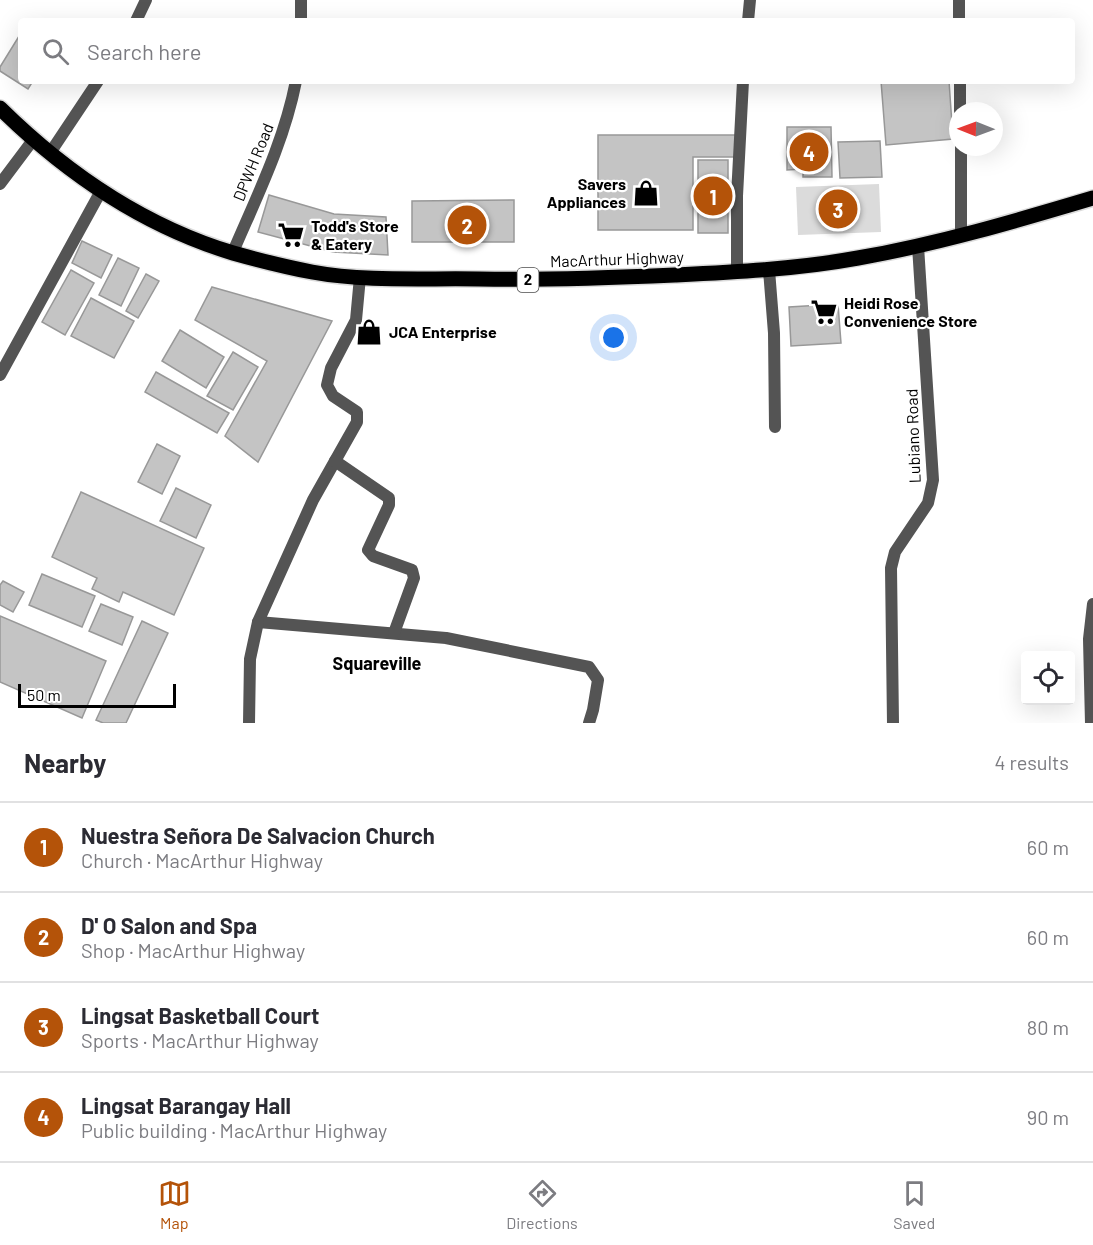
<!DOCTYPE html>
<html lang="en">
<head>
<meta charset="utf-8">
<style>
	:root { --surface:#fff; --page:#f7f7f7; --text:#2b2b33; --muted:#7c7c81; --line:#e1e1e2; --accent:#b45309 }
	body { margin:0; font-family:Barlow,sans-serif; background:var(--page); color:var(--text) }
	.controls { position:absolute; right:18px; bottom:18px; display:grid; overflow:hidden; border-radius:6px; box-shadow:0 6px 24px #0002 }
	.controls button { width:54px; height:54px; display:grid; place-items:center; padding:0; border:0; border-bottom:2px solid var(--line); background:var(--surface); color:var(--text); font:30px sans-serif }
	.compass { position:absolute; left:949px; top:102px; width:54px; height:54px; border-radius:50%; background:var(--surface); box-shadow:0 6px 24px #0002; rotate:271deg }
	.scale { position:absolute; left:18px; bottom:15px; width:158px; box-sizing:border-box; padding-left:6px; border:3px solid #000; border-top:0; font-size:16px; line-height:21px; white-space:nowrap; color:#000; -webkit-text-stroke:4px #fff; paint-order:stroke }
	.you { position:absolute; left:614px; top:338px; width:21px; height:21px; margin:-15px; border:4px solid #fff; border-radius:50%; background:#1a73e8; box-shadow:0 0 0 9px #1a73e833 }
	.badge { display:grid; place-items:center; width:39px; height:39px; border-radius:50%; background:var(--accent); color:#fff; font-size:20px; font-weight:700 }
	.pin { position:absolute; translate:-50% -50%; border:3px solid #fff; box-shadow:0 2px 6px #0006 }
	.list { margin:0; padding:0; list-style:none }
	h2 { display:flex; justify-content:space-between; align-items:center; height:78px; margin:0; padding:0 24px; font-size:26px }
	h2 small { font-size:20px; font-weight:400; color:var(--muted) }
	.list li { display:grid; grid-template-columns:39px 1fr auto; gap:18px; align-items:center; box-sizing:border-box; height:90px; padding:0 24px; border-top:2px solid var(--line) }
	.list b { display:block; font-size:22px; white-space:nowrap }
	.list p { margin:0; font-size:20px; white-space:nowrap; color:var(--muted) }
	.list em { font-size:20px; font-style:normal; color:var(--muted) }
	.icon { flex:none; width:33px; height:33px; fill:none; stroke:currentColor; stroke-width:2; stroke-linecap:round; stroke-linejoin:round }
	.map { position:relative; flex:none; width:1093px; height:723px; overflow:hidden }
	.search { position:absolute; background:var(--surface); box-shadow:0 6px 24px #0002; left:18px; right:18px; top:18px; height:66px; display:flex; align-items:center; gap:15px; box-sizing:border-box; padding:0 21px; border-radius:6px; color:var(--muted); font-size:22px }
	.sheet { height:438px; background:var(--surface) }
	nav { display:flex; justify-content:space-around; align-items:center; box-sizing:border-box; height:84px; border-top:2px solid var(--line); background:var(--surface); font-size:16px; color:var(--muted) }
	nav a { display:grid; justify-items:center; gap:3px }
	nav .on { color:var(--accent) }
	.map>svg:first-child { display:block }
</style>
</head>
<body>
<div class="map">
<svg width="1093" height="723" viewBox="0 0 1093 723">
	<rect width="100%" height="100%" fill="#fff"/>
	<polygon fill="#dbdbdb" points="879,184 881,232 798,235 796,187"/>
	<g fill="#c4c4c4" stroke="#989898" stroke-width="1.5">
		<polygon points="21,33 21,81 33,81 28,89 0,71 0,67"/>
		<polygon points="881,81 949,81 953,139 886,145"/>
		<polygon points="787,127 831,127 832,177 803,177 803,169 787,170"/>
		<polygon points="598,135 736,135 736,157 693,157 693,230 598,230"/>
		<polygon points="880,141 882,177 840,178 838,142"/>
		<rect x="698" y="160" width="30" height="73"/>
		<polygon points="269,195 334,214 386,217 388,255 333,252 258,232"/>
		<polygon points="514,200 514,242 412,242 412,201"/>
		<polygon points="82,241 112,255 101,278 72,263"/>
		<polygon points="118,258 139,268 121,306 99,295"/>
		<polygon points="71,270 94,283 65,335 42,322"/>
		<polygon points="146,274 159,281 138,318 126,311"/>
		<polygon points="212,287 332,321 258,462 225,436 267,361 195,320"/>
		<polygon points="91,298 134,321 114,358 71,336"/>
		<polygon points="838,304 841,343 791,346 789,307"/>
		<polygon points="180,330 224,357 206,388 162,361"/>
		<polygon points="233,352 258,367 233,410 207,396"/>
		<polygon points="156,372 229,413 217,433 145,392"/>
		<polygon points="157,444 180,456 162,494 138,482"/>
		<polygon points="176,488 211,505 196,538 160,521"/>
		<polygon points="81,492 204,548 174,615 123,592 119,602 92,589 97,578 52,557"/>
		<polygon points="42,574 95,596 82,627 29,605"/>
		<polygon points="3,581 24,592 13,612 0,605 0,585"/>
		<polygon points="101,604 133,617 122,645 89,631"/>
		<polygon points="0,616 106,661 82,718 0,682"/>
		<polygon points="142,621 168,633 126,723 103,723 96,720"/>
	</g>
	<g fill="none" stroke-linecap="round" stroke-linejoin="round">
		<g stroke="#dbdbdb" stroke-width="18">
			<path id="primary" d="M 0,108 C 66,173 144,226 233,253 C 258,260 286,267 312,272 C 366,282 424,278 479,279 C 544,280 609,278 675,275 C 736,272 798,269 858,258 C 938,244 1016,221 1093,198"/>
		</g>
		<g stroke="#545454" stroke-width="12">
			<polyline points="0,184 33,140"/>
			<polyline points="0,375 101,191"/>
		</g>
		<g stroke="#545454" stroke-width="12">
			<polyline points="959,0 959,21"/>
			<polyline points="136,21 146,0"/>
			<polyline points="301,21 301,0"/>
			<polyline points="748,21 750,0"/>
			<polyline points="960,81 960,111"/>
			<polyline points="961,147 961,235"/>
			<polyline points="50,153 98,81"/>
			<path d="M 233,252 C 257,196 284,142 296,81"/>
			<polyline points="769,270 774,333 775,427"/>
			<polyline points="737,272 737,196 743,81"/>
			<polyline points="360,277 356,320 331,368 327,385 333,396 357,412 357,422 313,500 258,622 446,638 589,667 598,680 593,710 589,723"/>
			<polyline points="335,461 389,498 389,505 368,550 373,556 412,570 414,578 394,633"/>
			<polyline points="249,723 250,659 258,622"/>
			<polyline points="893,723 891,568 895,552 928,503 933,480 918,246"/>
			<polyline points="1091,723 1089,639 1093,604"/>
		</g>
		<use href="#primary" stroke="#000" stroke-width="15"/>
	</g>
	<defs>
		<g id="shop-bare" transform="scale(2.07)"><path d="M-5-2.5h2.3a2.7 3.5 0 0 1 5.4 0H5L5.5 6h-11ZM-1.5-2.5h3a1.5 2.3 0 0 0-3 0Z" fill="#000" stroke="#fff" stroke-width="2.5" paint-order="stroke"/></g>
		<g id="supermarket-bare" transform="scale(2.07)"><path d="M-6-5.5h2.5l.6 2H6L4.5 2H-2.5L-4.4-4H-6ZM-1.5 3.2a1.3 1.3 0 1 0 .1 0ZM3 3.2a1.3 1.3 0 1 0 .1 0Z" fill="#000" stroke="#fff" stroke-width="2.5" paint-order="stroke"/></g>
	</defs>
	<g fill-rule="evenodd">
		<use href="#shop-bare" x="646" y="193"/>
		<use href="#supermarket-bare" x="291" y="235"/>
		<use href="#supermarket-bare" x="824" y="312"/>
		<use href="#shop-bare" x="369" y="332"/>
	</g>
	<g text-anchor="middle" stroke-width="4.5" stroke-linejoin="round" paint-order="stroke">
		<rect fill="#fff" stroke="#4c4c4c" stroke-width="1.5" x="517.5" y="268" width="21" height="24" rx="4.5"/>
		<g font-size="15" font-weight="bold" fill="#000">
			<text x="528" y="285">2</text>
		</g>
		<g font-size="16" fill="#000" stroke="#fff">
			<text transform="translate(253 162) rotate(-68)" y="6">DPWH Road</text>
			<text transform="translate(617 259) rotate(-2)" y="6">MacArthur Highway</text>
			<text transform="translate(913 436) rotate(-92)" y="6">Lubiano Road</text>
		</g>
		<g font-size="16" font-weight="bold" fill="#000" stroke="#fff" text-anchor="start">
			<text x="626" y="190" text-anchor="end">Savers<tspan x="626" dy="18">Appliances</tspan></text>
			<text x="311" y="232">Todd's Store<tspan x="311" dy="18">&amp; Eatery</tspan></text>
			<text x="844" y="309">Heidi Rose<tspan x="844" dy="18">Convenience Store</tspan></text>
			<text x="389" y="338">JCA Enterprise</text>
		</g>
		<g font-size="18" font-weight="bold" fill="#000" stroke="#fff">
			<text x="377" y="670">Squareville</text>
		</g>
	</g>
</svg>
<div class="controls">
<button><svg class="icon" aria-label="locate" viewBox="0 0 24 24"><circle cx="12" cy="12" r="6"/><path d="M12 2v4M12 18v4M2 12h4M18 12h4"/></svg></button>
</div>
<svg class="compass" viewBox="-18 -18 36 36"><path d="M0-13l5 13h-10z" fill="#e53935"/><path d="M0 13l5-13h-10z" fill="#7c7c81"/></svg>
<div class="scale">50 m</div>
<div class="you"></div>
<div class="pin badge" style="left:713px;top:196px">1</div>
<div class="pin badge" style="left:467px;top:225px">2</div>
<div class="pin badge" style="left:838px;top:209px">3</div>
<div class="pin badge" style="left:809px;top:152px">4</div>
<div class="search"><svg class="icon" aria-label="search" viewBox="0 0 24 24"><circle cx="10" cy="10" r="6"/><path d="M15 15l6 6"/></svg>Search here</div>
</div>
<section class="sheet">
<h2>Nearby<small>4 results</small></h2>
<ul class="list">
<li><span class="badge">1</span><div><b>Nuestra Señora De Salvacion Church</b><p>Church · MacArthur Highway</p></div><em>60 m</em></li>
<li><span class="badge">2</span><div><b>D' O Salon and Spa</b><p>Shop · MacArthur Highway</p></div><em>60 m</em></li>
<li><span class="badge">3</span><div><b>Lingsat Basketball Court</b><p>Sports · MacArthur Highway</p></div><em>80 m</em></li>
<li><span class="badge">4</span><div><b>Lingsat Barangay Hall</b><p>Public building · MacArthur Highway</p></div><em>90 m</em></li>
</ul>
</section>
<nav>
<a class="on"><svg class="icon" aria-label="map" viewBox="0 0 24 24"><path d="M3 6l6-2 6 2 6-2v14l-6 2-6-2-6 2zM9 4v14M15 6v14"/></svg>Map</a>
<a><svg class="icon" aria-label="directions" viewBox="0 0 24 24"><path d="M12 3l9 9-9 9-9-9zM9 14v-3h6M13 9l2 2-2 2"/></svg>Directions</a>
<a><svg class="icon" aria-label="saved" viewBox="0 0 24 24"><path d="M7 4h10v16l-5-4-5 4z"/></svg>Saved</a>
</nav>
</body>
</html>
